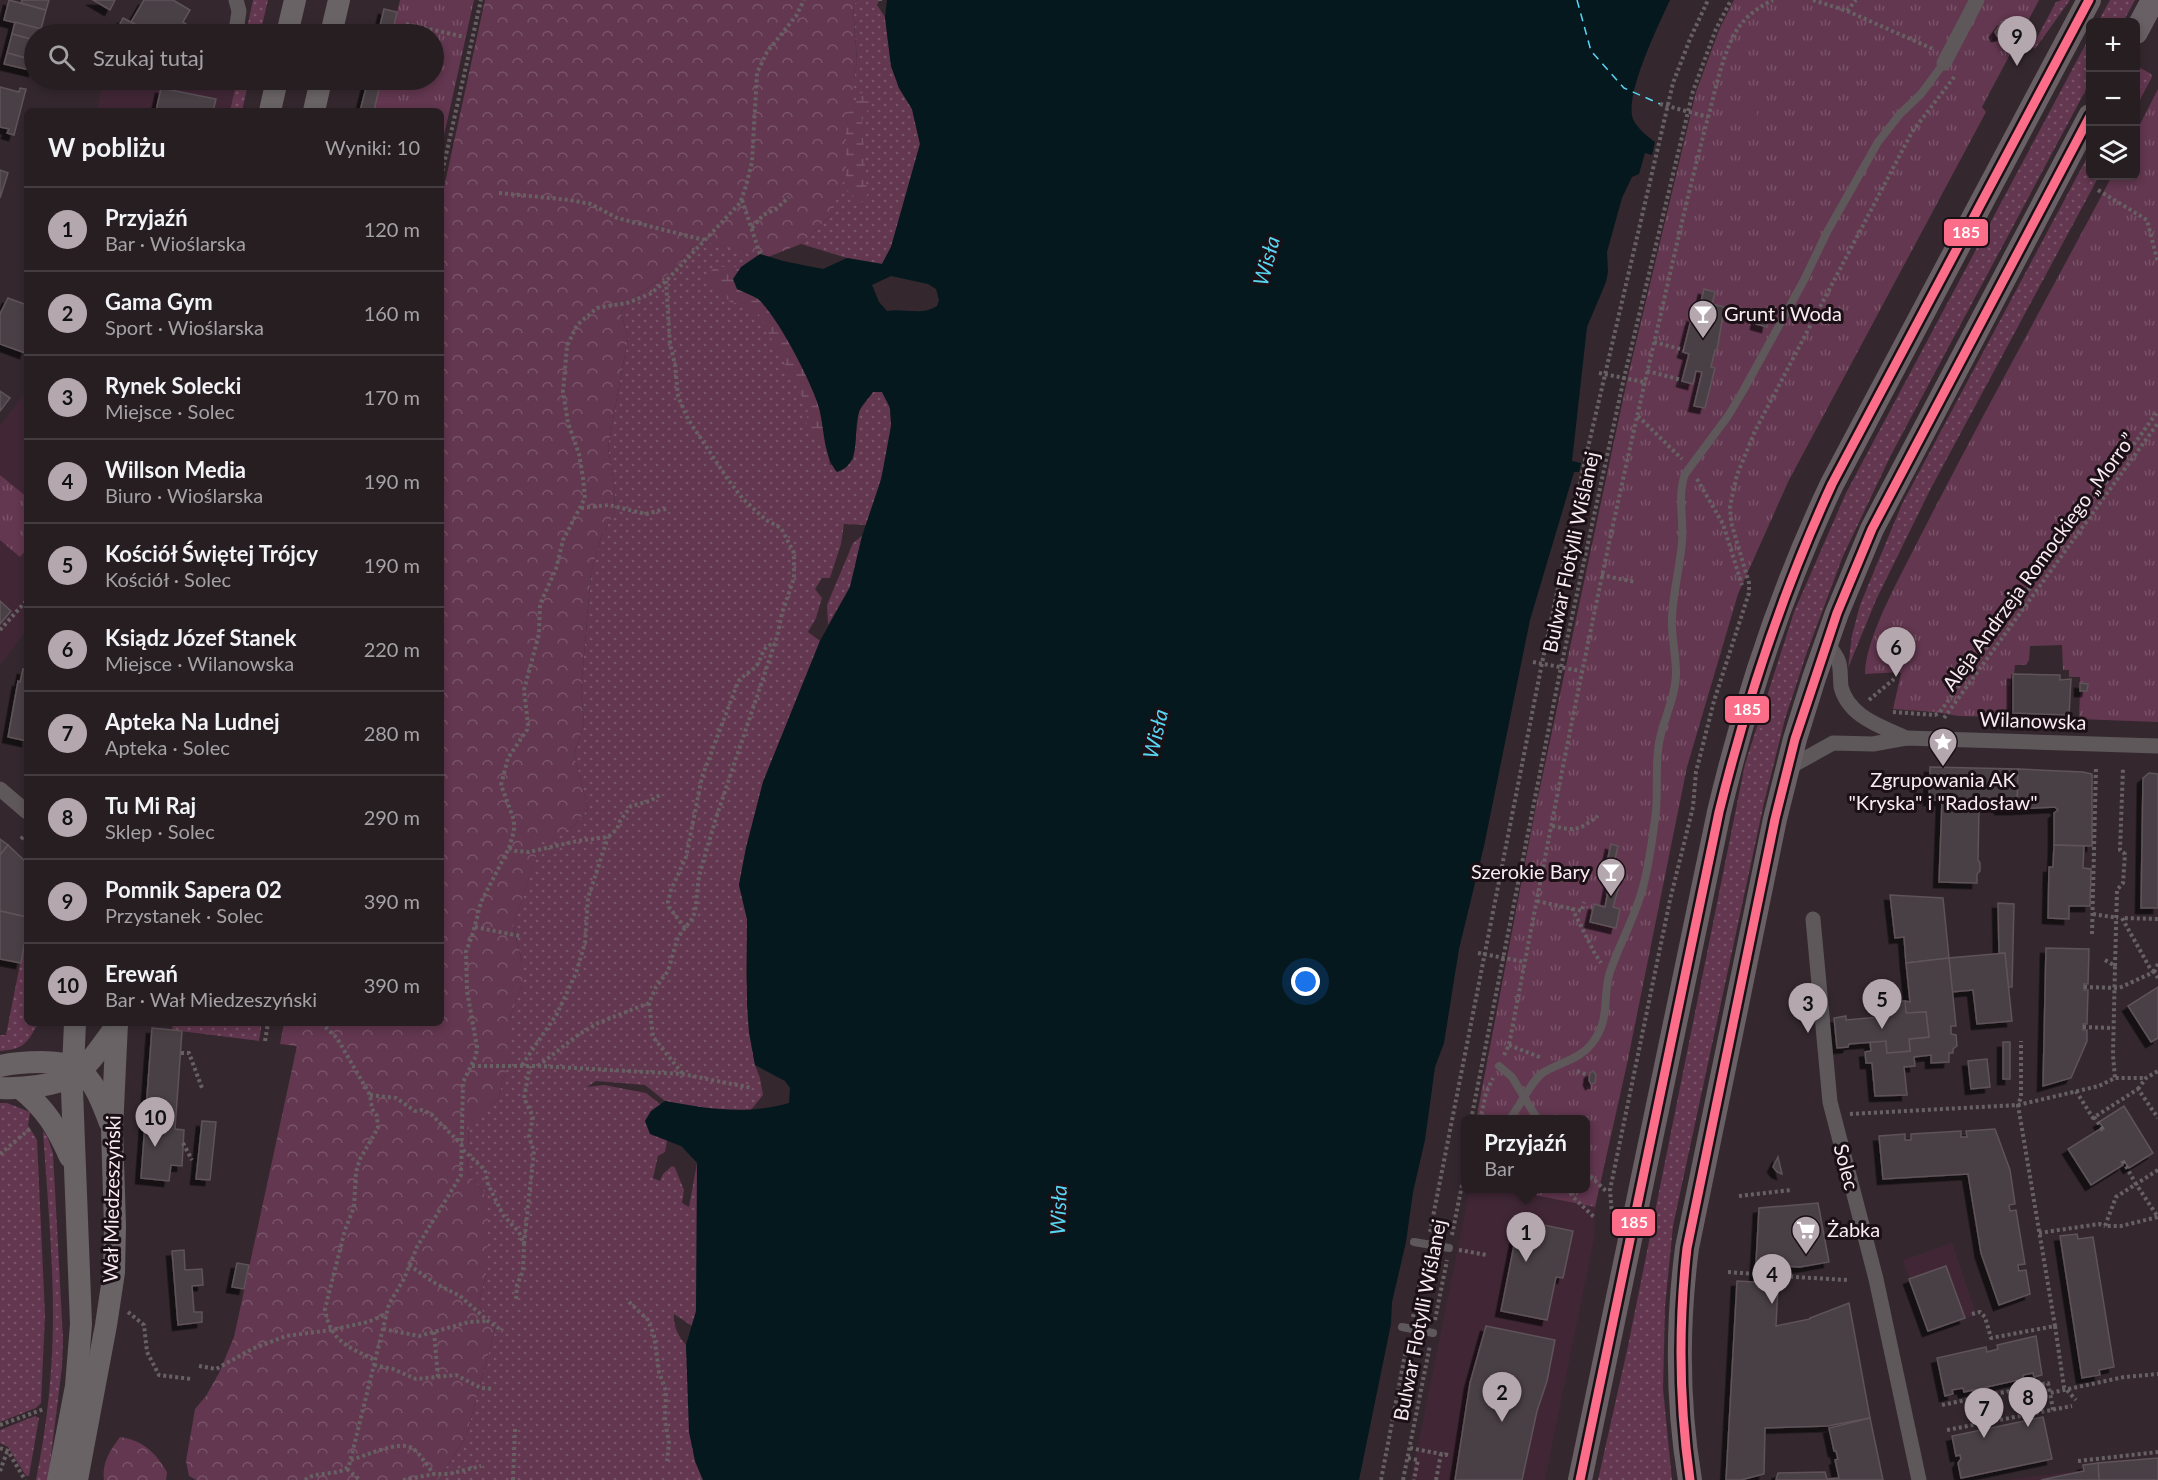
<!DOCTYPE html>
<html lang="pl">
<head>
<meta charset="utf-8">
<style>
	:root { --surface:#271e22; --page:#332b2f; --text:#f1f3f6; --muted:#a4a2a5; --line:#433c40; --accent:#b5a7ae }
	body { margin:0; font-family:Lato,sans-serif; background:var(--page); color:var(--text) }
	.controls { position:absolute; right:18px; top:18px; display:grid; overflow:hidden; border-radius:9px; box-shadow:0 3px 9px #0003 }
	.controls button { width:54px; height:54px; display:grid; place-items:center; padding:0; border:0; border-bottom:2px solid var(--line); background:var(--surface); color:var(--text); font:30px sans-serif }
	.you { position:absolute; left:1306px; top:982px; width:21px; height:21px; margin:-15px; border:4px solid #fff; border-radius:50%; background:#1a73e8; box-shadow:0 0 0 9px #1a73e833 }
	.badge { display:grid; place-items:center; width:39px; height:39px; border-radius:50%; background:var(--accent); color:#111; font-size:20px; font-weight:700 }
	.pin { position:absolute; translate:-50% -50px; filter:drop-shadow(0 2px 3px #0008) }
	.pin::after { content:''; position:absolute; top:32px; width:21px; height:18px; background:inherit; clip-path:polygon(0 0,100% 0,50% 100%) }
	.popup { position:absolute; left:1461px; top:1115px; width:129px; height:78px; box-sizing:border-box; display:grid; place-content:center; border-radius:9px; background:var(--surface); filter:drop-shadow(0 2px 4px #0005); font-size:20px; white-space:nowrap; color:var(--muted) }
	.popup b { font-size:22px; color:var(--text) }
	.popup::after { content:''; position:absolute; left:50%; top:100%; margin-left:-12px; border:12px solid transparent; border-top-color:var(--surface) }
	.list { margin:0; padding:0; list-style:none }
	h2 { display:flex; justify-content:space-between; align-items:center; height:78px; margin:0; padding:0 24px; font-size:26px }
	h2 small { font-size:20px; font-weight:400; color:var(--muted) }
	.list li { display:grid; grid-template-columns:39px 1fr auto; gap:18px; align-items:center; box-sizing:border-box; height:84px; padding:0 24px; border-top:2px solid var(--line) }
	.list b { display:block; font-size:22px; white-space:nowrap }
	.list p { margin:0; font-size:20px; white-space:nowrap; color:var(--muted) }
	.list em { font-size:20px; font-style:normal; color:var(--muted) }
	.icon { flex:none; width:33px; height:33px; fill:none; stroke:currentColor; stroke-width:2; stroke-linecap:round; stroke-linejoin:round }
	.map { position:relative; flex:none; width:2158px; height:1480px; overflow:hidden }
	.search { position:absolute; background:var(--surface); box-shadow:0 3px 9px #0003; left:24px; top:24px; width:420px; height:66px; display:flex; align-items:center; gap:15px; box-sizing:border-box; padding:0 21px; border-radius:33px; color:var(--muted); font-size:22px }
	.panel { position:absolute; background:var(--surface); box-shadow:0 3px 9px #0003; left:24px; top:108px; width:420px; height:918px; border-radius:9px }
	.map>svg:first-child { display:block }
</style>
</head>
<body>
<div class="map">
<svg width="2158" height="1480" viewBox="0 0 2158 1480">
	<defs>
		<pattern id="grass-dots" width="8" height="8" patternUnits="userSpaceOnUse" patternTransform="scale(1.5)"><rect width="8" height="8" fill="#62374f"/><path d="M2 2h.1M6 6h.1" fill="none" stroke="#795469" stroke-width="1.8" stroke-linecap="round"/></pattern>
		<pattern id="forest-crowns" width="20" height="18" patternUnits="userSpaceOnUse" patternTransform="scale(1.5)"><rect width="20" height="18" fill="#62374f"/><path d="M2 6a3 3 0 1 1 6 0M12 15a3 3 0 1 1 6 0" fill="none" stroke="#795469"/></pattern>
		<pattern id="wetland-marsh" width="20" height="14" patternUnits="userSpaceOnUse" patternTransform="scale(1.5)"><rect width="20" height="14" fill="#62374f"/><path d="M1 5h8M5 5V1M11 12h8M15 12V8" fill="none" stroke="#795469"/></pattern>
		<pattern id="park-tufts" width="24" height="20" patternUnits="userSpaceOnUse" patternTransform="scale(1.5)"><rect width="24" height="20" fill="#62374f"/><path d="M3 7l-1-3M5 7V3M7 7l1-3M15 17l-1-3M17 17v-4M19 17l1-3" fill="none" stroke="#795469"/></pattern>
		<filter id="shadow"><feDropShadow dx="-5.5" dy="5.5" stdDeviation="0" flood-color="#0009"/></filter>
	</defs>
	<rect width="100%" height="100%" fill="#34282e"/>
	<g fill="#412736">
		<polygon points="103,80 237,80 230,111 97,111"/>
		<polygon points="27,387 27,629 0,665 0,426 24,394"/>
		<polygon points="1470,1189 1504,1189 1595,1207 1594,1238 1545,1480 1411,1480"/>
		<polygon points="1952,1243 1976,1315 1928,1331 1903,1260"/>
		<polygon points="2098,1463 2099,1480 2004,1480 2081,1471 2081,1465"/>
	</g>
	<g fill="url(#grass-dots)">
		<polygon points="253,0 268,0 260,34 246,33"/>
		<polygon points="857,0 879,0 877,5 885,17 891,66 899,88 912,109 920,144 891,247 882,264 847,258 801,244 831,215 857,61 853,7"/>
		<polygon points="2062,0 2070,0 2035,49 2032,47 2056,2"/>
		<polygon points="2110,0 2135,0 2123,22 2098,22"/>
		<polygon points="2090,36 2090,82 1891,455 1843,556 1807,652 1785,719 1764,803 1673,1226 1665,1307 1663,1389 1672,1480 1598,1480 1628,1346 1745,764 1794,612 1846,493"/>
		<polygon points="2137,66 2151,74 2152,77 2136,107"/>
		<polygon points="237,80 249,80 242,111 230,111"/>
		<polygon points="2090,152 2090,176 2099,176 1930,490 1876,600 1848,668 1852,635 1860,605 1902,504"/>
		<path d="M 705,242 L 760,254 L 741,267 L 825,436 L 830,465 L 853,460 L 859,411 L 873,392 L 882,392 C 885,397 889,403 890,409 C 896,439 876,496 866,525 L 844,524 L 841,544 L 830,578 L 822,578 L 815,589 L 822,598 L 816,618 L 808,632 L 820,641 L 763,782 L 746,848 L 739,885 L 747,919 L 746,974 L 749,1032 L 755,1065 L 760,1078 L 763,1095 L 750,1111 L 709,1109 L 665,1101 L 645,1085 L 596,1081 L 587,1087 L 604,1085 L 646,1093 L 664,1107 L 667,1141 L 665,1152 L 658,1156 L 653,1178 L 660,1181 L 663,1174 L 672,1166 L 675,1168 L 684,1190 L 682,1203 L 689,1207 L 697,1163 L 681,1146 L 706,1163 L 695,1328 L 674,1314 C 673,1326 678,1336 686,1345 L 695,1461 L 703,1480 L 438,1480 L 466,1437 L 495,1329 L 478,1305 L 487,1271 L 484,1192 L 467,1173 L 469,1123 L 498,1099 L 509,1059 L 509,1020 L 522,985 L 522,961 L 513,926 L 541,841 L 573,827 L 588,809 L 574,755 L 584,723 L 581,691 L 591,573 L 602,534 L 614,515 L 615,490 L 608,447 L 628,338 L 621,312 L 635,296 L 672,272 L 693,245 Z"/>
		<polygon points="862,536 850,587 828,625 827,605 853,543"/>
		<path d="M 27,929 L 27,1023 L 38,1024 C 26,1044 24,1049 0,1051 L 0,1035 L 6,1035 Z"/>
		<polygon points="173,1023 262,1023 259,1041 172,1030"/>
		<polygon points="0,1103 7,1103 30,1112 28,1125 37,1140 45,1315 41,1403 36,1408 0,1422"/>
		<path d="M 43,1131 L 47,1136 L 53,1153 L 63,1339 L 62,1367 L 48,1480 L 36,1480 C 47,1425 53,1371 53,1315 C 53,1254 47,1192 43,1131 Z"/>
		<polygon points="35,1416 39,1418 29,1476 26,1476 8,1447 0,1443 0,1430"/>
	</g>
	<g fill="url(#forest-crowns)">
		<polygon points="485,0 857,0 853,7 857,61 850,108 846,124 846,174 831,215 801,244 768,257 705,242 693,245 672,272 635,296 621,312 628,338 608,447 615,490 614,515 602,534 591,573 581,691 584,723 574,755 588,809 573,827 541,842 513,926 522,962 522,985 509,1020 509,1059 498,1099 469,1124 467,1173 484,1192 488,1214 487,1271 478,1305 495,1329 466,1437 438,1480 196,1480 189,1476 186,1461 195,1409 206,1396 219,1373 234,1337 297,1046 280,1044 284,1023 441,1023 441,201"/>
		<path d="M 120,1437 C 144,1441 155,1452 167,1472 L 166,1480 L 104,1480 C 102,1462 110,1451 120,1437 Z"/>
	</g>
	<g fill="url(#wetland-marsh)">
		<polygon points="860,93 872,95 873,101 862,120 867,196 860,205 847,191 846,174 846,124 850,108"/>
		<polygon points="760,254 768,257 803,350 819,408 827,446 806,423 808,408 758,313 739,303 731,303 710,281 709,272 716,267 741,267"/>
	</g>
	<g fill="url(#park-tufts)">
		<polygon points="400,0 474,0 441,149 441,111 374,111 381,80 434,80 434,34 392,34"/>
		<polygon points="1734,0 2039,0 1982,107 1986,112 1789,480 1738,594 1687,767 1627,1064 1595,1207 1504,1189 1586,1188 1586,1120 1476,1120 1535,811 1628,376 1696,92 1719,30"/>
		<path d="M 2158,89 L 2158,722 L 2079,719 L 2080,691 L 2087,691 L 2088,684 L 2080,683 L 2080,677 L 2069,677 L 2069,670 L 2063,670 L 2062,645 L 2030,646 L 2029,660 L 2026,665 L 2015,665 L 2014,674 L 2011,674 L 2011,714 L 2007,717 L 1958,716 L 1935,712 L 1893,709 L 1901,674 L 1900,672 L 1865,674 C 1865,638 1902,573 1919,539 C 1981,417 2048,297 2112,176 L 2136,176 L 2136,132 Z"/>
		<polygon points="0,475 27,497 27,549 20,557 0,540"/>
	</g>
	<polygon fill="#62374f" points="1720,98 1758,108 1756,118 1717,108"/>
	<path fill="#05181e" fill-rule="evenodd" d="M 887,0 L 1670,0 C 1659,24 1624,95 1633,119 C 1636,127 1648,137 1655,142 L 1652,155 L 1645,153 L 1639,174 L 1632,177 L 1622,198 L 1607,252 L 1608,272 L 1606,282 L 1587,327 L 1572,461 L 1581,463 L 1579,472 L 1574,472 L 1530,620 L 1484,846 L 1459,949 L 1444,1043 L 1435,1067 L 1425,1140 L 1413,1192 L 1406,1242 L 1392,1302 L 1391,1324 L 1359,1480 L 703,1480 L 695,1461 L 689,1432 L 686,1345 L 696,1311 L 697,1163 L 681,1146 L 650,1134 L 645,1121 L 651,1111 L 665,1101 C 707,1109 747,1115 789,1103 L 790,1088 L 785,1081 L 755,1065 L 749,1032 L 747,1004 L 747,919 L 739,885 L 746,848 L 763,782 L 820,641 L 850,587 L 862,536 L 881,480 L 891,426 L 890,408 L 882,392 L 873,392 C 869,398 861,405 859,412 C 852,433 863,464 837,472 C 824,457 824,430 820,411 C 814,386 777,315 758,299 C 752,295 743,292 737,289 L 733,279 L 741,267 L 760,254 L 783,261 L 823,269 L 847,258 L 882,264 L 891,247 L 920,144 L 912,109 L 899,88 L 891,66 L 885,17 ZM 891,276 L 928,284 L 936,289 L 939,300 L 937,306 C 921,316 905,308 887,311 L 879,302 L 872,285 Z"/>
	<g fill="none" stroke-linecap="round" stroke-linejoin="round">
		<polyline stroke="#57d6f4" stroke-width="1.5" stroke-dasharray="8 6" stroke-linecap="butt" points="1577,0 1591,51 1624,88 1660,104"/>
	</g>
	<g fill="#4a4045" stroke="#5e5359" stroke-width="1.5" filter="url(#shadow)">
		<polygon points="9,0 46,10 41,29 4,20"/>
		<polygon points="22,0 49,0 46,10 21,3"/>
		<polygon points="93,0 115,0 110,10"/>
		<polygon points="144,0 173,0 190,10 183,22 189,26 185,34 151,34 131,22"/>
		<polygon points="384,9 397,12 392,34 378,34"/>
		<polygon points="123,18 131,22 151,34 115,34"/>
		<polygon points="2003,21 2006,26 2002,35 1997,36 1995,32"/>
		<polygon points="15,22 41,29 40,34 34,34 34,40 12,34"/>
		<polygon points="12,34 34,40 34,60 7,53"/>
		<polygon points="7,53 34,60 34,71 4,64"/>
		<polygon points="368,80 381,80 374,111 360,111"/>
		<polygon points="0,87 19,92 20,88 26,89 14,135 7,133 9,129 0,127"/>
		<polygon points="161,88 216,99 213,111 156,111"/>
		<polygon points="0,170 8,173 0,198"/>
		<polygon points="1704,289 1715,292 1712,304 1728,308 1726,316 1723,315 1717,350 1715,350 1711,367 1715,368 1705,408 1694,406 1702,372 1696,371 1693,384 1682,381 1689,354 1683,352 1692,316 1697,318"/>
		<polygon points="8,298 27,305 27,347 25,353 0,344 0,314"/>
		<polygon points="1758,308 1770,311 1768,318 1756,315"/>
		<polygon points="1757,317 1768,320 1767,327 1756,324"/>
		<polygon points="0,391 10,398 0,411"/>
		<polygon points="0,601 11,611 0,624"/>
		<polygon points="23,669 27,670 27,741 8,737 18,681 20,682"/>
		<polygon points="2013,674 2060,675 2060,680 2071,679 2069,715 2013,713"/>
		<polygon points="2080,683 2088,684 2087,691 2080,691"/>
		<polygon points="1930,767 2018,769 2017,809 2000,809 2000,806 1983,806 1979,808 1978,860 1980,863 1980,871 1977,874 1977,883 1939,882 1942,800 1929,800"/>
		<polygon points="2018,769 2083,772 2092,774 2092,846 2054,845 2054,813 2058,810 2055,807 2017,809"/>
		<polygon points="2149,773 2158,774 2158,908 2141,908 2143,778"/>
		<polygon points="0,839 8,845 0,855"/>
		<polygon points="1611,844 1618,846 1614,864 1607,862"/>
		<polygon points="8,845 27,863 27,917 0,911 0,855"/>
		<polygon points="2054,845 2084,846 2083,868 2091,869 2090,906 2069,906 2069,919 2048,918 2049,867 2053,867"/>
		<polygon points="1612,870 1623,873 1613,907 1620,909 1616,928 1590,922 1594,904 1605,907"/>
		<polygon points="1890,895 1943,898 1949,958 1906,963 1904,937 1895,938"/>
		<polygon points="1998,903 2014,904 2012,987 2008,987 2005,953 1999,953"/>
		<polygon points="0,911 27,917 27,929 21,963 0,959"/>
		<polygon points="2046,948 2089,949 2088,984 2084,984 2084,990 2088,990 2087,1024 2083,1024 2083,1030 2087,1030 2087,1041 2071,1078 2043,1086"/>
		<polygon points="2005,953 2012,1021 1977,1024 1973,990 1952,992 1949,958"/>
		<polygon points="1949,958 1956,1026 1951,1026 1951,1034 1956,1035 1957,1046 1953,1049 1953,1053 1949,1053 1949,1062 1931,1063 1931,1055 1914,1057 1915,1066 1904,1067 1907,1095 1875,1096 1872,1063 1866,1063 1865,1052 1871,1051 1870,1042 1886,1041 1887,1053 1910,1051 1909,1039 1929,1037 1926,1012 1906,1013 1905,1001 1910,1002 1906,963"/>
		<polygon points="2158,987 2158,1038 2151,1042 2128,1006"/>
		<polygon points="1903,1001 1905,1001 1906,1013 1926,1012 1929,1037 1909,1039 1910,1051 1887,1053 1886,1041 1849,1044 1848,1047 1837,1048 1834,1018 1846,1016 1846,1020 1880,1017 1884,1012 1882,1004"/>
		<polygon points="152,1028 182,1031 175,1129 184,1130 182,1166 171,1165 169,1181 141,1178"/>
		<rect x="2003" y="1042" width="7" height="37"/>
		<polygon points="1987,1059 1990,1087 1971,1089 1968,1061"/>
		<polygon points="1593,1071 1596,1075 1595,1083 1591,1084 1589,1080 1590,1073"/>
		<polygon points="2124,1106 2153,1153 2129,1168 2124,1161 2121,1162 2123,1165 2091,1185 2068,1149 2100,1129 2101,1131 2104,1129 2099,1122"/>
		<polygon points="202,1121 216,1122 210,1180 196,1179"/>
		<polygon points="1995,1129 2010,1170 2015,1204 2009,1205 2010,1211 2016,1210 2025,1264 2018,1265 2019,1271 2026,1270 2030,1294 1999,1305 1981,1253 1968,1174 1883,1179 1879,1136 1905,1134 1905,1140 1911,1140 1911,1134 1961,1131 1961,1137 1967,1137 1966,1131"/>
		<polygon points="1778,1157 1782,1174 1777,1172 1773,1167"/>
		<polygon points="1818,1203 1829,1262 1800,1267 1779,1266 1776,1326 1810,1319 1810,1318 1849,1303 1870,1418 1828,1426 1765,1428 1764,1474 1741,1480 1726,1480 1737,1281 1755,1282 1759,1208"/>
		<polygon points="1519,1220 1573,1231 1563,1278 1556,1277 1547,1320 1501,1311"/>
		<polygon points="2077,1234 2078,1239 2093,1237 2114,1367 2099,1370 2100,1375 2082,1378 2060,1236"/>
		<polygon points="184,1250 185,1270 202,1269 203,1285 192,1286 194,1312 202,1312 202,1322 178,1325 172,1251"/>
		<polygon points="237,1263 249,1265 244,1289 232,1287"/>
		<polygon points="1946,1266 1965,1318 1928,1331 1909,1279"/>
		<polygon points="1486,1326 1555,1340 1547,1381 1537,1411 1522,1480 1455,1480 1470,1383"/>
		<polygon points="2036,1336 2042,1375 2034,1377 2033,1373 2023,1375 2023,1379 1964,1392 1963,1388 1952,1390 1953,1394 1945,1396 1937,1358 1986,1347 1987,1352 1998,1349 1997,1345"/>
		<polygon points="2043,1417 2052,1459 1961,1478 1958,1463 1961,1459 1960,1455 1956,1456 1952,1436"/>
		<polygon points="1870,1418 1883,1480 1776,1480 1778,1473 1825,1472 1827,1479 1839,1478 1835,1460 1838,1459 1836,1451 1834,1451 1829,1428"/>
		<polygon points="2158,1458 2158,1480 2099,1480 2098,1463"/>
		<polygon points="2098,1463 2099,1480 2041,1480 2084,1471 2083,1465"/>
	</g>
	<g fill="none" stroke-linecap="round" stroke-linejoin="round">
		<g stroke="#676164" stroke-width="4" stroke-dasharray="3 3" stroke-linecap="butt">
			<polyline points="880,0 880,1"/>
			<polyline points="1813,0 1847,11 1933,49"/>
			<polyline points="1847,11 1856,0"/>
			<polyline points="406,24 465,37"/>
			<polyline points="1660,104 1708,117"/>
			<polyline points="441,177 481,0"/>
			<polyline points="2098,190 2147,220 2158,263"/>
			<polyline points="499,193 570,200 591,204 617,218 704,240"/>
			<polyline points="742,200 760,254"/>
			<polyline points="752,228 763,215 776,209 789,197"/>
			<polyline points="1654,342 1684,350"/>
			<polyline points="1647,371 1682,380"/>
			<polyline points="1599,373 1644,382"/>
			<polyline points="1638,416 1682,459"/>
			<polyline points="1697,479 1723,524 1742,585"/>
			<polyline points="581,508 609,505 646,514 669,508"/>
			<polyline points="1601,575 1635,582"/>
			<polyline points="0,630 27,600"/>
			<polyline points="1533,662 1581,671"/>
			<polyline points="1869,700 1894,679"/>
			<polyline points="1893,712 1935,715 1940,712 2158,411"/>
			<polyline points="1944,718 2158,423"/>
			<path d="M 1552,826 C 1576,831 1578,831 1598,816"/>
			<polyline points="21,839 27,833"/>
			<polyline points="509,848 516,851 529,852 577,841 608,837 617,829 620,821 631,806 650,801 661,794"/>
			<polyline points="1537,901 1582,911 1584,902"/>
			<polyline points="1572,908 1594,952 1601,963"/>
			<polyline points="2093,914 2118,918"/>
			<polyline points="475,927 520,936"/>
			<path d="M 685,928 L 669,907 L 668,902 L 671,890 L 686,857 L 702,777 L 738,682 C 743,674 752,672 757,665 C 764,654 761,647 775,643"/>
			<polyline points="2092,934 2096,767"/>
			<polyline points="1478,953 1525,962"/>
			<polyline points="2105,960 2115,966 2113,1055 2115,1078"/>
			<polyline points="2115,966 2117,890 2123,883 2125,854 2120,850 2123,768"/>
			<polyline points="2154,972 2151,970 2122,918 2158,919"/>
			<polyline points="2154,972 2158,964"/>
			<polyline points="2084,987 2119,988 2154,972 2158,978"/>
			<polyline points="649,1003 653,1037 682,1073"/>
			<path d="M 321,1023 L 337,1038 L 370,1095 L 372,1109 L 377,1116 L 378,1128 L 360,1159 L 356,1172 L 354,1207 L 345,1230 L 325,1309 C 330,1341 348,1347 375,1360"/>
			<polyline points="2083,1027 2113,1028"/>
			<polyline points="265,1041 268,1023"/>
			<polyline points="1509,1045 1542,1058"/>
			<polyline points="181,1053 189,1053 202,1088"/>
			<path d="M 1504,1055 L 1509,1045 C 1555,803 1602,562 1659,322 C 1674,256 1689,190 1706,125 C 1714,97 1719,68 1731,41 C 1739,22 1754,9 1773,0"/>
			<polyline points="522,1065 557,1014 576,973 585,943 588,898 608,837"/>
			<polyline points="472,1066 538,1066 682,1074 752,1088"/>
			<polyline points="538,1066 578,1035 598,1023 649,1003 656,987 668,971 678,937 692,919 695,912 699,876 716,818 777,637 782,613 794,578 794,553 781,528 766,520 743,499 729,481 688,419 678,396 675,364 670,344 666,281"/>
			<polyline points="1577,1071 1588,1075"/>
			<polyline points="2138,1089 2146,1078 2158,1071"/>
			<polyline points="2076,1091 2093,1118 2138,1089 2158,1118"/>
			<polyline points="370,1095 396,1098 415,1111 422,1110 431,1114 462,1145"/>
			<polyline points="1850,1114 2018,1105 2099,1086 2115,1078 2146,1078"/>
			<polyline points="2094,1117 2103,1130"/>
			<polyline points="1471,1120 1561,667 1624,378 1693,91 1716,29 1731,0"/>
			<polyline points="1480,1120 1486,1093 1493,1078"/>
			<polyline points="183,1143 192,1160"/>
			<polyline points="463,1150 485,1170 488,1184 503,1215 519,1232 524,1244 523,1271 517,1285 516,1300"/>
			<polyline points="0,1154 31,1128"/>
			<polyline points="2123,1161 2136,1184 2116,1197 2105,1226 2121,1226 2158,1217 2136,1184 2158,1170"/>
			<polyline points="1586,1172 1606,1191"/>
			<polyline points="1567,1188 1573,1197 1595,1218"/>
			<polyline points="1739,1196 1791,1190"/>
			<polyline points="1612,1215 1610,1190 1670,900 1693,807 1696,772 1714,701 1749,593 1749,583 1731,522 1730,506 1737,475 1755,431 1912,132 1955,76"/>
			<polyline points="1430,1232 1542,663 1583,469 1673,83 1690,39 1708,0"/>
			<polyline points="2039,1233 2099,1224 2105,1226"/>
			<polyline points="1452,1235 1466,1165"/>
			<polyline points="524,1244 534,1151 529,1137 533,1117 524,1098 530,1066"/>
			<polyline points="1459,1250 1487,1255"/>
			<polyline points="409,1265 433,1282 460,1296 488,1321 503,1331"/>
			<polyline points="1728,1272 1755,1274"/>
			<polyline points="1778,1276 1847,1280"/>
			<polyline points="629,1302 648,1320 654,1335 659,1372 666,1391 665,1421 669,1443 667,1461"/>
			<polyline points="128,1312 144,1325 147,1352 159,1375 191,1379"/>
			<polyline points="1972,1314 1980,1312 1985,1317 1991,1338 2055,1326 2018,1105 2021,1097 2021,1041"/>
			<polyline points="1413,1317 1425,1257"/>
			<polyline points="1435,1320 1447,1260"/>
			<polyline points="2055,1326 2064,1387 2076,1400"/>
			<polyline points="383,1329 419,1336 469,1322 488,1321"/>
			<polyline points="434,1332 438,1377"/>
			<polyline points="374,1365 393,1369 416,1379 456,1375 481,1388 494,1389"/>
			<polyline points="199,1366 216,1369 252,1349 286,1336 331,1330 368,1322 386,1314"/>
			<polyline points="1942,1405 2048,1383 2050,1393"/>
			<polyline points="2053,1410 2050,1393 2124,1377 2158,1374"/>
			<polyline points="0,1425 44,1409"/>
			<polyline points="1947,1430 2072,1406"/>
			<polyline points="0,1448 8,1451 25,1480"/>
			<polyline points="1410,1448 1446,1455 1447,1450"/>
			<polyline points="1408,1458 1418,1460 1414,1480"/>
			<path d="M 351,1460 C 365,1456 399,1440 412,1448 C 420,1453 427,1466 434,1474"/>
			<polyline points="2078,1461 2158,1452"/>
			<polyline points="347,1469 360,1480"/>
			<polyline points="0,1471 7,1452"/>
			<path d="M 305,1480 C 317,1470 338,1477 349,1466 L 389,1304 L 404,1279 L 417,1247 L 461,1175 L 463,1082 L 476,1056 L 477,1047 L 467,991 L 466,952 L 473,933 L 481,902 L 509,848 L 514,831 L 514,820 L 501,785 L 508,758 L 527,730 L 528,724 L 524,690 L 539,634 L 540,604 L 556,569 L 563,540 L 585,498 L 583,478 L 579,454 L 568,423 L 563,392 L 567,346 L 577,325 L 597,308 L 627,303 L 650,294 L 666,281 L 740,203 L 746,186 L 752,162 L 757,73 L 767,52 L 796,16 L 804,0"/>
			<polyline points="403,1480 434,1474 449,1474 481,1466"/>
			<polyline points="513,1480 515,1429"/>
			<polyline points="1381,1480 1408,1339"/>
			<polyline points="1403,1480 1430,1345"/>
			<polyline points="1436,1480 1441,1454"/>
		</g>
		<g stroke="#5e585b" stroke-width="8">
			<polyline points="1499,1066 1512,1077 1538,1120"/>
			<path d="M 1509,1120 C 1520,1107 1531,1080 1544,1072 C 1561,1062 1581,1059 1593,1042 C 1611,1018 1602,996 1610,972 C 1620,942 1637,914 1644,883 C 1650,860 1653,834 1656,811 C 1658,788 1655,766 1659,743 C 1663,719 1676,697 1676,673 C 1676,654 1671,636 1672,618 C 1673,592 1680,567 1682,542 C 1684,519 1677,496 1685,474 L 1728,416 L 1743,391 L 1803,282 L 1827,232 L 1878,142 L 1900,114 L 1921,94 L 1944,63"/>
			<polyline points="1414,1242 1449,1248"/>
			<polyline points="1402,1327 1433,1333"/>
		</g>
		<g stroke="#5e585b" stroke-width="15">
			<polyline points="236,31 239,11 236,0"/>
			<polyline points="1944,63 1977,0"/>
			<path d="M 1827,643 C 1831,649 1838,657 1839,663 C 1841,671 1840,679 1841,687 C 1849,717 1881,726 1906,738"/>
			<polyline points="1788,768 1833,743 1873,744 1906,738 2158,746"/>
			<polyline points="0,789 27,812"/>
			<polyline points="1813,919 1830,1102 1876,1279 1919,1480"/>
		</g>
		<g stroke="#696365" stroke-width="22">
			<polyline points="287,34 295,0"/>
			<polyline points="331,34 339,0"/>
			<polyline points="270,111 277,80"/>
			<polyline points="314,111 321,80"/>
			<path d="M 0,1066 C 18,1062 64,1058 79,1070 C 95,1081 103,1105 110,1123"/>
			<path d="M 0,1088 C 21,1089 56,1086 74,1075 C 91,1064 104,1042 117,1025"/>
			<path d="M 21,1089 C 46,1109 57,1128 70,1157"/>
			<polyline points="58,1480 76,1386 81,1324 72,1090 75,1023"/>
			<polyline points="77,1480 106,1325 114,1272 115,1226 112,1130 117,1023"/>
		</g>
		<g stroke="#686064" stroke-width="24">
			<polyline points="2136,32 2153,0"/>
			<path d="M 1580,1480 L 1719,812 C 1746,698 1782,589 1832,484 L 2089,0"/>
			<path d="M 1690,1480 C 1677,1403 1677,1325 1687,1248 L 1775,819 L 1795,739 L 1814,678 L 1837,613 L 1872,529 L 2090,116"/>
		</g>
		<g stroke="#1a1015" stroke-width="14">
			<g id="bus-1">
				<path d="M 1580,1480 L 1719,812 C 1747,699 1783,590 1832,484 L 2089,0"/>
				<path d="M 1690,1480 C 1679,1402 1678,1326 1687,1248 L 1775,819 L 1795,739 L 1837,613 L 1872,529 L 2090,116"/>
			</g>
		</g>
		<use href="#bus-1" stroke="#fb6d88" stroke-width="9"/>
	</g>
	<defs>
		<g id="bar-pin" transform="scale(1.5)"><path d="M0 17L-7.5 6A9.5 9.5 0 1 1 7.5 6Z" fill="#b5a7ae" stroke="#1a1015"/><path d="M-6-5H6L.8 .8V4.5H3.5V6h-7V4.5H-.8V.8Z" fill="#fff"/></g>
		<g id="sight-pin" transform="scale(1.5)"><path d="M0 17L-7.5 6A9.5 9.5 0 1 1 7.5 6Z" fill="#b5a7ae" stroke="#1a1015"/><path d="M0-6L1.8-2.2L6-1.7L2.9 1.2L3.7 5.4L0 3.3L-3.7 5.4L-2.9 1.2L-6-1.7L-1.8-2.2Z" fill="#fff"/></g>
		<g id="supermarket-pin" transform="scale(1.5)"><path d="M0 17L-7.5 6A9.5 9.5 0 1 1 7.5 6Z" fill="#b5a7ae" stroke="#1a1015"/><path d="M-6-5.5h2.5l.6 2H6L4.5 2H-2.5L-4.4-4H-6ZM-1.5 3.2a1.3 1.3 0 1 0 .1 0ZM3 3.2a1.3 1.3 0 1 0 .1 0Z" fill="#fff"/></g>
	</defs>
	<g fill-rule="evenodd">
		<use href="#bar-pin" x="1703" y="314"/>
		<use href="#sight-pin" x="1943" y="742"/>
		<use href="#bar-pin" x="1611" y="872"/>
		<use href="#supermarket-pin" x="1806" y="1230"/>
	</g>
	<g text-anchor="middle" stroke-width="6" stroke-linejoin="round" paint-order="stroke">
		<g font-size="20" fill="#faebf3" stroke="#1a1015" text-anchor="start">
			<text x="1724" y="321">Grunt i Woda</text>
			<text x="1943" y="787" text-anchor="middle">Zgrupowania AK<tspan x="1943" dy="23">"Kryska" i "Radosław"</tspan></text>
			<text x="1590" y="879" text-anchor="end">Szerokie Bary</text>
			<text x="1827" y="1237">Żabka</text>
		</g>
		<g font-size="20" fill="#faebf3" stroke="#1a1015">
			<text transform="translate(1571 552) rotate(-78)" y="7">Bulwar Flotylli Wiślanej</text>
			<text transform="translate(2039 562) rotate(-54)" y="7">Aleja Andrzeja Romockiego „Morro”</text>
			<text transform="translate(2033 721) rotate(2)" y="7">Wilanowska</text>
			<text transform="translate(1846 1167) rotate(75)" y="7">Solec</text>
			<text transform="translate(112 1199) rotate(-89)" y="7">Wał Miedzeszyński</text>
			<text transform="translate(1420 1320) rotate(-79)" y="7">Bulwar Flotylli Wiślanej</text>
		</g>
		<g font-size="21" font-style="italic" fill="#57d6f4" stroke="#1a1015">
			<text transform="translate(1267 261) rotate(-75)" y="7">Wisła</text>
			<text transform="translate(1156 734) rotate(-77)" y="7">Wisła</text>
			<text transform="translate(1059 1210) rotate(-88)" y="7">Wisła</text>
		</g>
	</g>
	<g stroke="#1a1015" stroke-width="2">
		<rect x="1943" y="218" width="46" height="29" rx="6" fill="#fb6d88"/>
		<rect x="1724" y="695" width="46" height="29" rx="6" fill="#fb6d88"/>
		<rect x="1611" y="1208" width="45" height="29" rx="6" fill="#fb6d88"/>
	</g>
	<g font-size="16" text-anchor="middle" font-weight="bold" fill="#fff">
		<text x="1966" y="238">185</text>
		<text x="1747" y="715">185</text>
		<text x="1634" y="1228">185</text>
	</g>
</svg>
<div class="controls">
<button>+</button>
<button>−</button>
<button><svg class="icon" aria-label="layers" viewBox="0 0 24 24"><path d="M12 4l9 5-9 5-9-5zM3 14l9 5 9-5"/></svg></button>
</div>
<div class="you"></div>
<div class="pin badge" style="left:1526px;top:1262px">1</div>
<div class="popup"><b>Przyjaźń</b>Bar</div>
<div class="pin badge" style="left:1502px;top:1422px">2</div>
<div class="pin badge" style="left:1808px;top:1033px">3</div>
<div class="pin badge" style="left:1772px;top:1304px">4</div>
<div class="pin badge" style="left:1882px;top:1029px">5</div>
<div class="pin badge" style="left:1896px;top:677px">6</div>
<div class="pin badge" style="left:1984px;top:1438px">7</div>
<div class="pin badge" style="left:2028px;top:1427px">8</div>
<div class="pin badge" style="left:2017px;top:66px">9</div>
<div class="pin badge" style="left:155px;top:1147px">10</div>
<div class="search"><svg class="icon" aria-label="search" viewBox="0 0 24 24"><circle cx="10" cy="10" r="6"/><path d="M15 15l6 6"/></svg>Szukaj tutaj</div>
<section class="panel">
<h2>W pobliżu<small>Wyniki: 10</small></h2>
<ul class="list">
<li><span class="badge">1</span><div><b>Przyjaźń</b><p>Bar · Wioślarska</p></div><em>120 m</em></li>
<li><span class="badge">2</span><div><b>Gama Gym</b><p>Sport · Wioślarska</p></div><em>160 m</em></li>
<li><span class="badge">3</span><div><b>Rynek Solecki</b><p>Miejsce · Solec</p></div><em>170 m</em></li>
<li><span class="badge">4</span><div><b>Willson Media</b><p>Biuro · Wioślarska</p></div><em>190 m</em></li>
<li><span class="badge">5</span><div><b>Kościół Świętej Trójcy</b><p>Kościół · Solec</p></div><em>190 m</em></li>
<li><span class="badge">6</span><div><b>Ksiądz Józef Stanek</b><p>Miejsce · Wilanowska</p></div><em>220 m</em></li>
<li><span class="badge">7</span><div><b>Apteka Na Ludnej</b><p>Apteka · Solec</p></div><em>280 m</em></li>
<li><span class="badge">8</span><div><b>Tu Mi Raj</b><p>Sklep · Solec</p></div><em>290 m</em></li>
<li><span class="badge">9</span><div><b>Pomnik Sapera 02</b><p>Przystanek · Solec</p></div><em>390 m</em></li>
<li><span class="badge">10</span><div><b>Erewań</b><p>Bar · Wał Miedzeszyński</p></div><em>390 m</em></li>
</ul>
</section>
</div>
</body>
</html>
